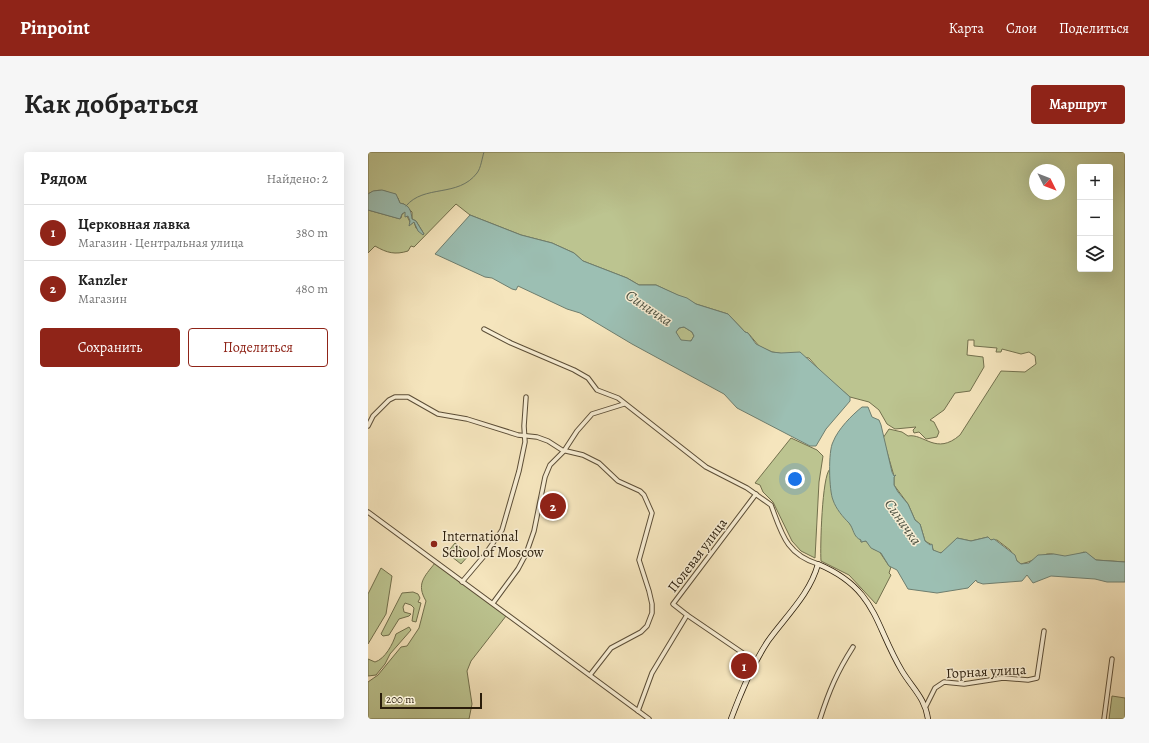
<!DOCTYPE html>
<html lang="ru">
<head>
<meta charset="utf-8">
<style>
	:root { --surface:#fff; --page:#f6f6f6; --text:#222; --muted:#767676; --line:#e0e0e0; --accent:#8f2418 }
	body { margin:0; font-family:Alegreya,serif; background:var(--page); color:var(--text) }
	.controls { position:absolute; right:12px; top:12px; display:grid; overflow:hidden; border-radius:4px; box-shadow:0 4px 16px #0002 }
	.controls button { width:36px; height:36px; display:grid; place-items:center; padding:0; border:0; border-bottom:1px solid var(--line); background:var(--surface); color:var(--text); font:20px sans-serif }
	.compass { position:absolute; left:661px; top:12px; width:36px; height:36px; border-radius:50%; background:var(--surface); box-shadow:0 4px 16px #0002; rotate:132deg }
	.scale { position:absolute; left:12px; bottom:10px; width:102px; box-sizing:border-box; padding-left:4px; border:2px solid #291c0a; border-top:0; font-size:11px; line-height:14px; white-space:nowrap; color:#291c0a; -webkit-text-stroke:3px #f8eed4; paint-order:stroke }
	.you { position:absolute; left:427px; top:327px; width:14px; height:14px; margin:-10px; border:3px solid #fff; border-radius:50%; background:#1a73e8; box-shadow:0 0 0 6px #1a73e833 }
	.badge { display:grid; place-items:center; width:26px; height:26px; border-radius:50%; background:var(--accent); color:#fff; font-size:13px; font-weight:700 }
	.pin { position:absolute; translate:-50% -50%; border:2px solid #fff; box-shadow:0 1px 4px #0006 }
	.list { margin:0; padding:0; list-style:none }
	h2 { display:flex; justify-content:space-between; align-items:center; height:52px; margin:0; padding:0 16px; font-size:17px }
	h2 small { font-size:13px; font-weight:400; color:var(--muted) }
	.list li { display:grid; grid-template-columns:26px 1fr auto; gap:12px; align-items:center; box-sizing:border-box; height:56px; padding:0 16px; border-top:1px solid var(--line) }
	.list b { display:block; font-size:15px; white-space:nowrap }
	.list p { margin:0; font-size:13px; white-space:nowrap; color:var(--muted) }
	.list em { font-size:13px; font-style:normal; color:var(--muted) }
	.actions { display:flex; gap:8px; padding:12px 16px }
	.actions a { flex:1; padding:9px 0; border:1px solid var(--accent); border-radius:4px; text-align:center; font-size:14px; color:var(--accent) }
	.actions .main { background:var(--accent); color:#fff }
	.icon { flex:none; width:22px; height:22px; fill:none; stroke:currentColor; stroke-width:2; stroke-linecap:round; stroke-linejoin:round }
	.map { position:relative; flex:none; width:757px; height:567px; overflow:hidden; border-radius:4px }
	header { display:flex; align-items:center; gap:24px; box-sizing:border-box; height:56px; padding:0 20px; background:var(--accent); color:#fff }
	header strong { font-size:19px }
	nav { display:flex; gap:22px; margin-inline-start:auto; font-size:14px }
	.intro { display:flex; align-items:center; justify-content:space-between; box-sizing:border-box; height:96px; padding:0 24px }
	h1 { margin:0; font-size:28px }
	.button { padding:10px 18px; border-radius:4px; background:var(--accent); color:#fff; font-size:14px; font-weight:700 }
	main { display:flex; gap:24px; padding:0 24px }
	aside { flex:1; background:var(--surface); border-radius:4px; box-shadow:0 4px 16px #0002 }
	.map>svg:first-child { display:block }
</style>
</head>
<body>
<header>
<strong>Pinpoint</strong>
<nav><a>Карта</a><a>Слои</a><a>Поделиться</a></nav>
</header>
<div class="intro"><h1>Как добраться</h1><a class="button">Маршрут</a></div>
<main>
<aside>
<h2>Рядом<small>Найдено: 2</small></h2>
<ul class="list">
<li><span class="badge">1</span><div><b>Церковная лавка</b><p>Магазин · Центральная улица</p></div><em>380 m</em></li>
<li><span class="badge">2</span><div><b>Kanzler</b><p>Магазин</p></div><em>480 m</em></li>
</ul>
<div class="actions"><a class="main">Сохранить</a><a>Поделиться</a></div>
</aside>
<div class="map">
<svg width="757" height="567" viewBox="0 0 757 567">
	<rect width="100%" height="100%" fill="#f5e5bd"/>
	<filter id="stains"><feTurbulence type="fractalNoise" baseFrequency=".005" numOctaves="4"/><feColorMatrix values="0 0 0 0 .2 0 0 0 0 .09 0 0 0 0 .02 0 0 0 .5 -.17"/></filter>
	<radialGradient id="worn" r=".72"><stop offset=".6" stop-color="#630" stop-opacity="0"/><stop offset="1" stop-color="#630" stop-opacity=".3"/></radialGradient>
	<g fill="#bcc490" stroke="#72704d" fill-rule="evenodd">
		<path d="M 0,0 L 757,0 L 757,410 L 728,408 L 716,400 C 709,403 700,406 692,404 C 687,403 684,401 679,402 C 670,405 663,410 653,412 L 649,409 L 642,398 L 629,388 L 623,388 L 620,385 L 603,389 L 589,386 L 575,400 L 571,401 L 565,398 L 564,393 L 557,389 L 552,372 L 547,368 L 540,352 L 526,333 L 526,324 L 515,286 L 521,277 L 534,280 L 540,284 C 556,281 568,304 592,283 L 633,219 L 657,220 L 668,212 L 667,204 L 661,200 L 653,202 L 634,197 L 633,200 L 628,200 L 629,196 L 606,194 L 606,188 L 600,188 L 599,203 L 615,205 L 616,215 L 602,239 L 587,241 L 576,258 L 562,268 L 566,270 L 571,280 L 569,285 L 558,287 L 551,280 L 546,281 L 545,278 L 548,275 L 527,277 L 519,272 L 511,258 L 501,250 L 482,245 L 456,223 L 441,206 L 404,200 L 391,194 L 380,181 L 377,180 L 360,162 L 328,152 L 288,133 L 271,133 L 259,126 L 215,109 L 206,101 L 184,91 L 153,83 L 102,63 L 88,52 L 46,95 L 43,94 L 40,99 C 27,103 19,101 7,94 L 0,101 L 0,58 L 29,66 L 33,66 L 34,62 L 37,60 L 43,72 L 46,70 L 48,76 L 56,82 L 48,69 L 44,67 L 44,60 L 36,52 L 32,52 L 30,46 C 20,39 11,35 0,42 ZM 712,15 L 742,15 L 742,117 L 712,117 ZM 667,18 L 691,18 L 691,42 L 667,42 Z"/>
		<path d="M 316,175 L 324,180 L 326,184 L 323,189 C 315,191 310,188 308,180 L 311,176 Z"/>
		<polygon points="423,286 449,298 455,304 451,330 447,406 433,399 424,389 405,350 395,340 392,333 387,331"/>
		<path d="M 462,317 C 463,346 465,350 482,372 C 486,377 486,382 490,386 L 493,388 L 493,390 L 498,389 L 505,397 L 511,399 L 521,414 L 523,415 L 521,421 L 523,423 L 508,452 L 481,423 L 453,409 C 452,396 454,323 462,317 Z"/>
		<polygon points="87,391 101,403 93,412 79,401"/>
		<path d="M 67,411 L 138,464 L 103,509 L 99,519 L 104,552 L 101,567 L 0,567 L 0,530 L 10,523 L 33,495 L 39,494 L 51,476 L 58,449 C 48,432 56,425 67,411 Z"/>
		<polygon points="13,416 24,424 18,462 0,492 0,442"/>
		<polygon points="45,440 50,442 52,446 50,450 53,451 48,470 44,469 46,456 43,453 37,451 35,455 36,460 43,462 41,464 31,467 21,483 15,484 13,482 34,441"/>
		<path d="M 41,475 L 43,478 L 22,502 L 17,512 L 8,523 L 0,524 L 0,507 L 7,510 C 17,507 25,492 28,482 Z"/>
		<polygon points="744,544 757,546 757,567 741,567"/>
	</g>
	<g fill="#9cbfb3" stroke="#6e7e6f" fill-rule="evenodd">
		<path d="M 14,38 L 28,42 L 32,51 C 42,53 43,59 44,67 L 48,69 L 56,82 L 55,83 L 50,79 L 46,70 L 41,74 L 42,69 L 40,64 L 37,65 L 37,60 L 34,62 L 32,67 L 0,58 L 0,42 L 5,39 Z"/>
		<path d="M 102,63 L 153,83 L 184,91 L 206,101 L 215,109 L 259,126 L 271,133 L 288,133 L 310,143 L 319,146 L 328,152 L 360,162 L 377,180 L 380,181 L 388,192 L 404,200 L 413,201 L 432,200 L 482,245 L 482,249 L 458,277 L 448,294 L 442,294 L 369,256 L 356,242 L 264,192 L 212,161 L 199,157 L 150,134 L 148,138 L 144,137 L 124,126 L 117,125 L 67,102 ZM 316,175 L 324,180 L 326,184 L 323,189 L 313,188 L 308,180 L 311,176 Z"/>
		<path d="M 494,255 L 500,255 L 504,265 L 511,268 L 513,273 L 524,320 L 526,324 L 528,323 L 526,325 L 526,333 L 530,340 L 540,352 L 547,368 L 552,372 L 557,389 L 562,393 L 564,392 L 565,398 L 573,401 L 589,386 L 603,389 L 620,385 L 623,388 L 626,387 L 647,403 L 649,409 L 653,412 L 661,411 L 670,403 L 686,402 L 697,404 L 718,400 L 728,408 L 757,410 L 757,430 L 739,430 L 727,427 L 683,424 L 665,431 L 659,423 L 654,429 L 615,432 L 609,430 L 608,428 L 600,436 L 569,441 L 540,437 L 529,418 L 521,414 L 513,401 L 503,396 L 498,389 L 493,390 L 493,388 C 485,385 486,377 481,371 C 475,365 468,357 465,348 C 461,339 460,299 465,290 C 470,277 484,263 494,255 Z"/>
	</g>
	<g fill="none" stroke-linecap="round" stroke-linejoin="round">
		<path stroke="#6e7e6f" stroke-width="1" d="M 38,54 C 56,32 90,46 109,21 C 113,16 114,6 116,0"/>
		<g stroke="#5c4e37" stroke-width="5.5">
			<g id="street">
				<path d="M 116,177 L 143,191 L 206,218 L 220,226 L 229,238 L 250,246 L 338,315 L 379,336 L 403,353 C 414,382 418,402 450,412"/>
				<polyline points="0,274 5,264 21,248 27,245 40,245 70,262 99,267 150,283 169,285 180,289 194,298 215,303 231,311 250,329 272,339 276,343 284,361 271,408 281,439 284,452 284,461 279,474 273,480 243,496 222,523"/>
				<polyline points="0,360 281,567"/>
				<polyline points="94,430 116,404 134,378 151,319 157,290 156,274 158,245"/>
				<polyline points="125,451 150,417 158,402 166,379 177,325 182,313 196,299 209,279 224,262 256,252"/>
				<polyline points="319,463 388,510"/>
				<polyline points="558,554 567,536 576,530 596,532 635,526 660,528 669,526 676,479"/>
				<polyline points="270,559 284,521 319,463 305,452 388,342"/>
				<path d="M 452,567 C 461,539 469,520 485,495"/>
				<polyline points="736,567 744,507"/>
			</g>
		</g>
		<g stroke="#291c0a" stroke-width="6">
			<path id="secondary" d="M 363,567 C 373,540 384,513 400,489 C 418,464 442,442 450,412 C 509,437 506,472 534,519 C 545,537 557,546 560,567"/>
		</g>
		<use href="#street" stroke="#f8eed4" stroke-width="3.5"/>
		<use href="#secondary" stroke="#f8eed4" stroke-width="4.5"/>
	</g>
	<circle fill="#8f2418" stroke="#f8eed4" stroke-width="1.5" cx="66" cy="392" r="4"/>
	<g text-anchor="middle" stroke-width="3" stroke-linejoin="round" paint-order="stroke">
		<g font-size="14" fill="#291c0a" stroke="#f8eed4" text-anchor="start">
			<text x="74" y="389">International<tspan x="74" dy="16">School of Moscow</tspan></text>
		</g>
		<g font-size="14" fill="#291c0a" stroke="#f8eed4">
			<text transform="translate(329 403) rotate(-53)" y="5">Полевая улица</text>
			<text transform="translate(618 519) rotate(-3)" y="5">Горная улица</text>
		</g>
		<g font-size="15" font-style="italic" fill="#515545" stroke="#f8eed4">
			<text transform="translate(281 156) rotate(34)" y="5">Синичка</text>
			<text transform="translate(535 370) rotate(55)" y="5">Синичка</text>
		</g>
	</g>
	<rect width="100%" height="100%" filter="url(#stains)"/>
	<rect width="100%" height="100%" fill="url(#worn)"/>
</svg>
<div class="controls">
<button>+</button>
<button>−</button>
<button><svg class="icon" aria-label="layers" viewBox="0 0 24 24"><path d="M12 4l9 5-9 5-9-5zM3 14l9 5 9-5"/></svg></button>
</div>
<svg class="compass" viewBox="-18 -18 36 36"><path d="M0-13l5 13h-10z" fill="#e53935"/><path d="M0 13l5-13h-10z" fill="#767676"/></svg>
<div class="scale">200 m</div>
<div class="you"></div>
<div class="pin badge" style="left:376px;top:514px">1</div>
<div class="pin badge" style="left:185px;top:354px">2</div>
</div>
</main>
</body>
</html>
